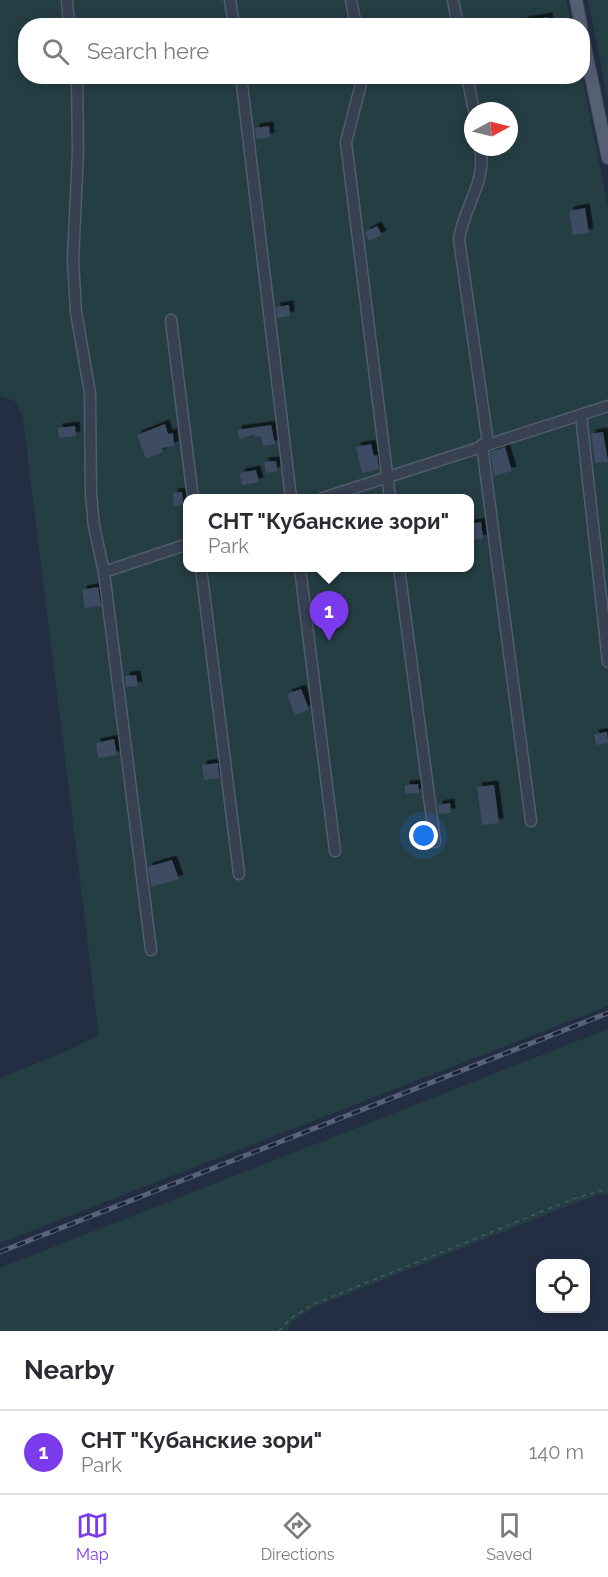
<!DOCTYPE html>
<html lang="en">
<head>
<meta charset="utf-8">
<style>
	:root { --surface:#fff; --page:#f7f7f7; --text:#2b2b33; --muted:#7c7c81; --line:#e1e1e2; --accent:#7c3aed }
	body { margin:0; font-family:Raleway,sans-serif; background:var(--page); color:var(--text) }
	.controls { position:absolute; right:18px; bottom:18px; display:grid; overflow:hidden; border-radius:12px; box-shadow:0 3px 15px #0003 }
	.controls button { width:54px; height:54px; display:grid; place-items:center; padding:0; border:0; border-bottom:2px solid var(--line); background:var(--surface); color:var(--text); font:30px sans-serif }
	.compass { position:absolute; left:464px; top:102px; width:54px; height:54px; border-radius:50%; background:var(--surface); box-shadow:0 3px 15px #0003; rotate:83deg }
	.you { position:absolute; left:424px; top:836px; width:21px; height:21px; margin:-15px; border:4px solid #fff; border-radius:50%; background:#1a73e8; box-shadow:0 0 0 9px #1a73e833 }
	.badge { display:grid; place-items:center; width:39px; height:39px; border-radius:50%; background:var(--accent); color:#fff; font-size:20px; font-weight:700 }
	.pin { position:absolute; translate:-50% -50px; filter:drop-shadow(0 2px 3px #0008) }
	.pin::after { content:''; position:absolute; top:32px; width:21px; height:18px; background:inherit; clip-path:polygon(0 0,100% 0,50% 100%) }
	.popup { position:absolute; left:183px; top:494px; width:291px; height:78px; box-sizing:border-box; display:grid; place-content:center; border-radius:12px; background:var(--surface); filter:drop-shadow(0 2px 4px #0005); font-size:20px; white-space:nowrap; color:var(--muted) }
	.popup b { font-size:22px; color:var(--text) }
	.popup::after { content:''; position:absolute; left:50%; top:100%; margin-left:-12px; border:12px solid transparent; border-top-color:var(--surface) }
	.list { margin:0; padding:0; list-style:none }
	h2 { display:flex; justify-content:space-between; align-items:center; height:78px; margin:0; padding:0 24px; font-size:26px }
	h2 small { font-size:20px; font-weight:400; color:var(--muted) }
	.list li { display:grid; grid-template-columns:39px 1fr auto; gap:18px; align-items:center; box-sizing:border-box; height:84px; padding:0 24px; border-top:2px solid var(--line) }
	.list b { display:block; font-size:22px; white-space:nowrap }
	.list p { margin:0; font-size:20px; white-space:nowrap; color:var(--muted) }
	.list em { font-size:20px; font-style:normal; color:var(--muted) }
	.icon { flex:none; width:33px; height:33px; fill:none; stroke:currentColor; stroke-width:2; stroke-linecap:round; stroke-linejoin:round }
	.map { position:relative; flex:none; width:608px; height:1331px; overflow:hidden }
	.search { position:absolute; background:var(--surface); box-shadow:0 3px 15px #0003; left:18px; right:18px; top:18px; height:66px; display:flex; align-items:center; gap:15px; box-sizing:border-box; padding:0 21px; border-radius:24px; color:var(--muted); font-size:22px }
	.sheet { height:162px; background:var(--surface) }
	nav { display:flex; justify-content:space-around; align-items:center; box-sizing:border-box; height:84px; border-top:2px solid var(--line); background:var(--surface); font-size:16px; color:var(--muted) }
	nav a { display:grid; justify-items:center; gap:3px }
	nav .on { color:var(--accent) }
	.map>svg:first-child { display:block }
</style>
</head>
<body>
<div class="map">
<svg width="608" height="1331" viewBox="0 0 608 1331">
	<defs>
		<filter id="shadow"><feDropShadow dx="4.5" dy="-4.5" stdDeviation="0" flood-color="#0009"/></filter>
	</defs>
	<rect width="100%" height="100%" fill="#232e43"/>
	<g fill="#253e44" fill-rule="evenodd">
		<path d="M 0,0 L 566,0 L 572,25 L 26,26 L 26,76 L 582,77 L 608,207 L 608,1006 L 0,1243 L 0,1078 L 67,1051 L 99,1035 L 23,417 L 15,401 L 0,396 ZM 473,111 L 509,111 L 509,147 L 473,147 ZM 188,498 L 470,498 L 470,568 L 188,568 Z"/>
		<polygon points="588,0 608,0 608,100"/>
		<polygon points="608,1029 608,1193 585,1199 315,1307 292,1322 287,1331 0,1331 0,1268"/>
	</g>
	<g fill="#3e4b63" filter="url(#shadow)">
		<polygon points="548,17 549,26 524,26 523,21"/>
		<polygon points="269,126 270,137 256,139 255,128"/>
		<polygon points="585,208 589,233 573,235 569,211"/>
		<polygon points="377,226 382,235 369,241 365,232"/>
		<polygon points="289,305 290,316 277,318 276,307"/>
		<polygon points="165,424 168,434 173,433 174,446 162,448 163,452 146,459 137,435"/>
		<polygon points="271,425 275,444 263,446 261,436 255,437 255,434 240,439 237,430"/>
		<polygon points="75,426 76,436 59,438 58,428"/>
		<polygon points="603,432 608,462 595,463 591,434"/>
		<polygon points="371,444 374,456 377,455 379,469 362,473 356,447"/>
		<polygon points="505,447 512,471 494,476 490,452"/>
		<polygon points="276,461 277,471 266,473 264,462"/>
		<polygon points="256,470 259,482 242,485 240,473"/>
		<polygon points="182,492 183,505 174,506 173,493"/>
		<polygon points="481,522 483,539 470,540 470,524"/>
		<polygon points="98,587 101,606 85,608 82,590"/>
		<polygon points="136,675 138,686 126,687 125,676"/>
		<polygon points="301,689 309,709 295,715 287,694"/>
		<polygon points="607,732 608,743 596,745 594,734"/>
		<polygon points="114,739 117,755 98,758 96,743"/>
		<polygon points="218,763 219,778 204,780 202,765"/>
		<polygon points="418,784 419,793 405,794 405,785"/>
		<polygon points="494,785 499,823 482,825 477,787"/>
		<polygon points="450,803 451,813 439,814 438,805"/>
		<polygon points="172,860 179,879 151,887 148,867"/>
	</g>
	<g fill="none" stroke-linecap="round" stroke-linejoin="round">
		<g stroke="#525c6c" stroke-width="13">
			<g id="minor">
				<polyline points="67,0 69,26"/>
				<polyline points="230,0 234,26"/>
				<polyline points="351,0 356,26"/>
				<polyline points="453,0 458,26"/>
				<polyline points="77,76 78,152 73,260 76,312 90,393 91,495 94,526 104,572 151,950"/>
				<polyline points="241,76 291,498"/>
				<polyline points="363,76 346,142 390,498"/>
				<polyline points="467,76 474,111"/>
				<path d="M 480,147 C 487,182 465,204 459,239 L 488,443"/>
				<polyline points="171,320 193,498"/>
				<polyline points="581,415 608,662"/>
				<polyline points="482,445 531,821"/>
				<polyline points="323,498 608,406"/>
				<polyline points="201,568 239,874"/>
				<polyline points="300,568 335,851"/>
				<polyline points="399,568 435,842"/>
				<polyline points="104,572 188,544"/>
			</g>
		</g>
		<g stroke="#414a5b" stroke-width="14">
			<g id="major">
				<polyline points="576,0 581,26"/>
				<polyline points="582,33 608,158"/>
			</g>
		</g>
		<polyline stroke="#435b60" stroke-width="1.5" stroke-dasharray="4.5 4.5" stroke-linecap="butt" points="279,1331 291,1318 314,1304 573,1199 608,1189"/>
		<use href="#minor" stroke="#374152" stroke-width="10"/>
		<use href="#major" stroke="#556072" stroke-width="12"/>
		<g stroke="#59647a" stroke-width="5">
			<polyline id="rail" points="0,1252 608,1013"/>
		</g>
		<use href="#rail" stroke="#1c2637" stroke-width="3" stroke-dasharray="9" stroke-linecap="butt"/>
	</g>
</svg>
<div class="controls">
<button><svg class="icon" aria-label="locate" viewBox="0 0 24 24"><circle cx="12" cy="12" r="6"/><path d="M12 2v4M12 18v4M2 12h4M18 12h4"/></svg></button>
</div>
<svg class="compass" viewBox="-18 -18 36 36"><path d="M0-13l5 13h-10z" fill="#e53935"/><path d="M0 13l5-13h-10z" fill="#7c7c81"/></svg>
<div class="you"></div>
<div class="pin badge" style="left:329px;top:641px">1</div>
<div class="popup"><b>СНТ &quot;Кубанские зори&quot;</b>Park</div>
<div class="search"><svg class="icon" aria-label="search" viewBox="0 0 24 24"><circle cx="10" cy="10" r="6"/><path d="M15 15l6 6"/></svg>Search here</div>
</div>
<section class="sheet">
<h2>Nearby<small></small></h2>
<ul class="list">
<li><span class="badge">1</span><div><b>СНТ &quot;Кубанские зори&quot;</b><p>Park</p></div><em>140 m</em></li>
</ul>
</section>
<nav>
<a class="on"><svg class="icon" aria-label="map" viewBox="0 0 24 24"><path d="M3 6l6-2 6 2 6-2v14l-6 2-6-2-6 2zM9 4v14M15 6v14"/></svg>Map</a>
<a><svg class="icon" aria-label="directions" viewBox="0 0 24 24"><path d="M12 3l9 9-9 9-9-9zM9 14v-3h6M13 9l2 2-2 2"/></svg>Directions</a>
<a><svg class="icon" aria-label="saved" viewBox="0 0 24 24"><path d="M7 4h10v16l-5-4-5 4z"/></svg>Saved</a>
</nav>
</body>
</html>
